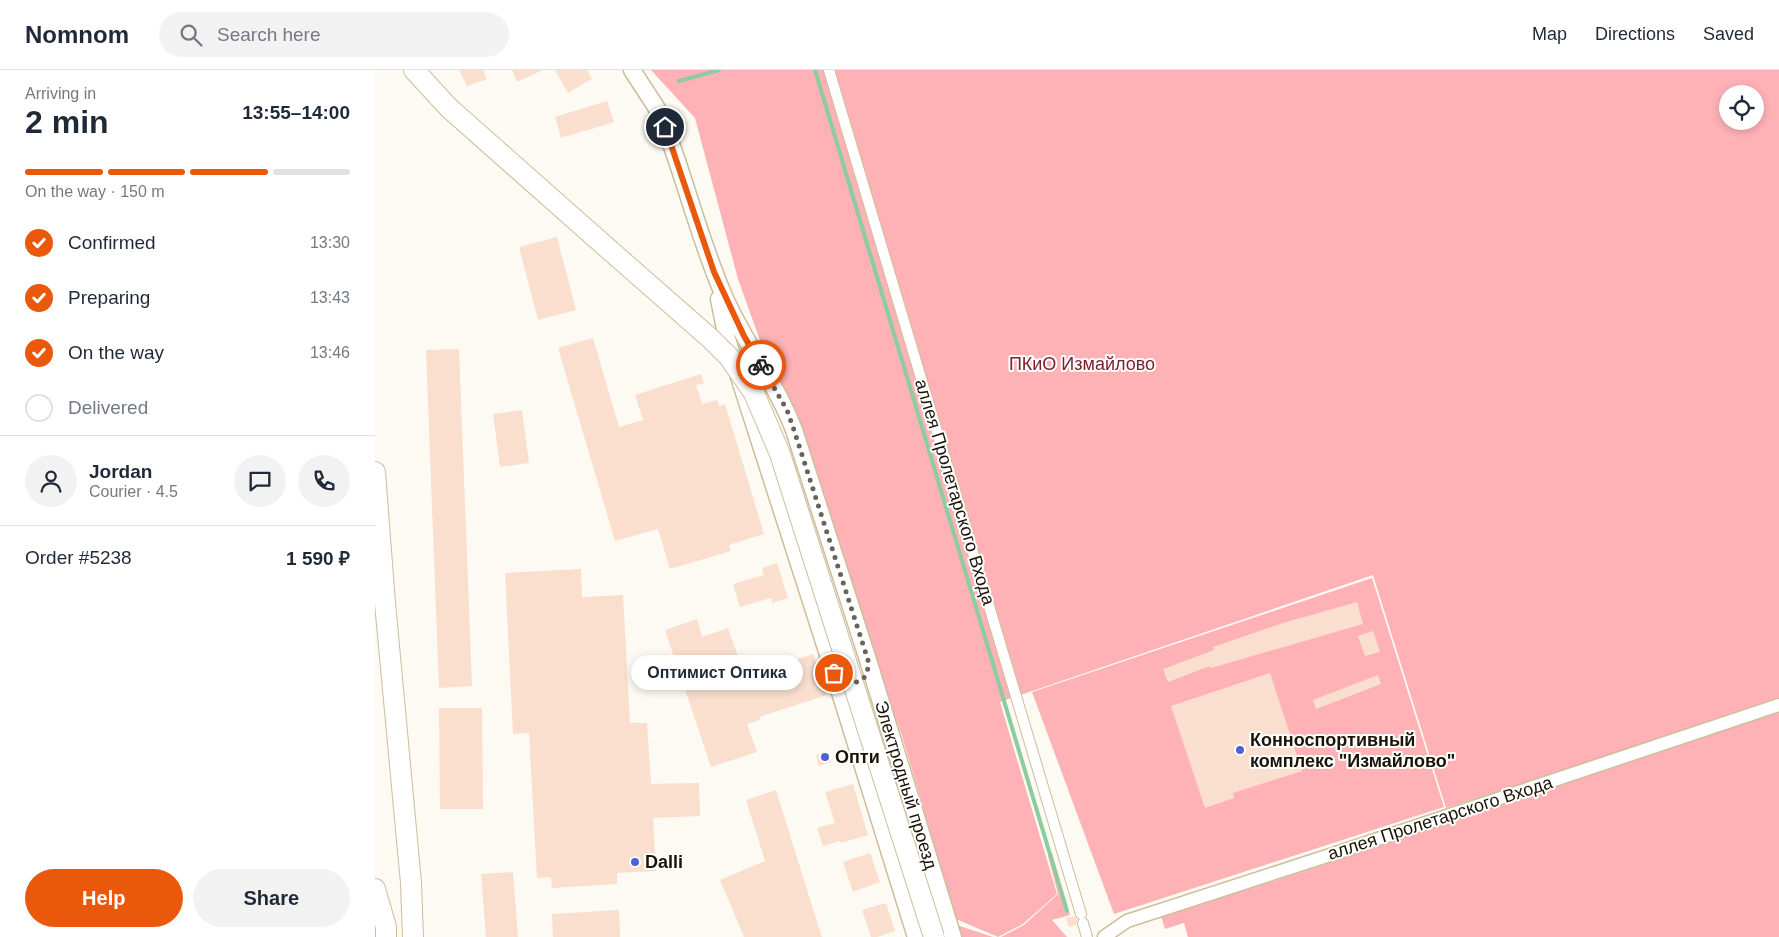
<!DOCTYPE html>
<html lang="en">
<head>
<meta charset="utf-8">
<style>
	:root { --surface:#fff; --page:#f2f2f3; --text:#1f2937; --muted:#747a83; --line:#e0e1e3; --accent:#ea580c }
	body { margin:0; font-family:Helvetica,sans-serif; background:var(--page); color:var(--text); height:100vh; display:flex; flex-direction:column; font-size:19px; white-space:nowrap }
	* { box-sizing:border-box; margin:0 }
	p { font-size:16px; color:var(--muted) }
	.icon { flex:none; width:28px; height:28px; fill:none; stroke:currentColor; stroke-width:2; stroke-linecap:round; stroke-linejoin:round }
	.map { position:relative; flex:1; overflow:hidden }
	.side { display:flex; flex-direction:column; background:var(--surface); width:375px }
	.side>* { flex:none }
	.tools { position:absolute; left:1344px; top:15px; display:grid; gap:10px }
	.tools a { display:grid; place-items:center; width:45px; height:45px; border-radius:50%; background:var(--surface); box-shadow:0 2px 8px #0003; font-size:25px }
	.pin { position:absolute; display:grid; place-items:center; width:42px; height:42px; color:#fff; margin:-21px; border:2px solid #fff; border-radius:50%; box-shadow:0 1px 5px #0007 }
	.courier { position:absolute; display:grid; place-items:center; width:50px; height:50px; margin:-25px; border:4px solid #ea580c; border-radius:50%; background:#fff; color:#222; box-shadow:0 1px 6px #0007 }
	.bubble { position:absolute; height:35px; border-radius:18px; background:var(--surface); box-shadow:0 2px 8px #0003; font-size:16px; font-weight:700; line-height:35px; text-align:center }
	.summary em { font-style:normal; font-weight:700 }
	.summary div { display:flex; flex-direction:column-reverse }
	.summary { display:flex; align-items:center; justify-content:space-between; height:85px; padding:0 25px }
	h1 { font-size:32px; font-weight:700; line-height:38px }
	.bar { display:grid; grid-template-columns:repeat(4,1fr); gap:8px 5px; align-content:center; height:60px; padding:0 25px }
	.bar i { height:6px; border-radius:4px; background:var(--line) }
	.bar .active { background:var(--accent) }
	.bar p { grid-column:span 4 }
	.line { display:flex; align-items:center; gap:12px; padding:0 25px; border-top:1px solid var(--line) }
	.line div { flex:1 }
	.round { display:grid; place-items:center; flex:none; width:52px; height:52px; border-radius:26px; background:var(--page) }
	ol { padding:0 25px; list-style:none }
	li { display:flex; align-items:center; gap:15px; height:55px }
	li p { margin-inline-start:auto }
	li .icon { padding:5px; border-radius:50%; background:var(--accent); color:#fff; stroke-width:4 }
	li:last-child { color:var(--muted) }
	li i { width:28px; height:28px; border:2px solid var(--line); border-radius:50% }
	.action { display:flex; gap:10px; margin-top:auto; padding:10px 25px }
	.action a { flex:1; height:58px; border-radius:30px; background:var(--accent); color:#fff; font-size:20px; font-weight:700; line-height:58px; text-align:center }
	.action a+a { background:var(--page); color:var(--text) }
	header { display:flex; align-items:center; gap:30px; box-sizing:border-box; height:70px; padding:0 25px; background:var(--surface); border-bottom:1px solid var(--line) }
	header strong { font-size:24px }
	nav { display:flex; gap:28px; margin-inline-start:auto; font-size:18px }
	.search { width:350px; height:45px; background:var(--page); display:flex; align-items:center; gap:12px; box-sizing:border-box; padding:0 18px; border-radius:28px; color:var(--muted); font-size:19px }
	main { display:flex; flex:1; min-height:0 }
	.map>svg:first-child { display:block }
	.green { fill:#ffb2b6; fill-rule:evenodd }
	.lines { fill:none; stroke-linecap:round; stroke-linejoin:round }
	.stream { stroke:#8bcd9f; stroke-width:4 }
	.building { fill:#fadece }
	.pedestrian-casing { stroke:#cdbd9b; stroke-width:12 }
	.minor-casing { stroke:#cdbd9b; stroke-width:15 }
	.tertiary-casing { stroke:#cdbd9b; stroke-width:19 }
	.primary-casing { stroke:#cdbd9b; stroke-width:22 }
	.pedestrian { stroke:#fff; stroke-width:10 }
	.minor { stroke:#fff; stroke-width:12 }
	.tertiary { stroke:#fff; stroke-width:16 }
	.primary { stroke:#fff; stroke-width:20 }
	.primary-bridge-casing { stroke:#cdbd9b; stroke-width:22; stroke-linecap:butt }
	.primary-bridge { stroke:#fff; stroke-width:20 }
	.done { stroke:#69645a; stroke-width:5; stroke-dasharray:0 9 }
	.route { stroke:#ea580c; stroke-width:6 }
	.poi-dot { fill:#4f60d5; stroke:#fff; stroke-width:2 }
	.labels { text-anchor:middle; stroke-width:4; stroke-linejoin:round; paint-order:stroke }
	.park-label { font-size:18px; fill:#7b222f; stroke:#fff }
	.street-label { font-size:18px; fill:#1a1407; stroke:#fff }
	.poi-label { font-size:18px; font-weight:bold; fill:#1a1407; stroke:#fff; text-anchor:start }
</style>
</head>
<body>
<header>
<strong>Nomnom</strong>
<div class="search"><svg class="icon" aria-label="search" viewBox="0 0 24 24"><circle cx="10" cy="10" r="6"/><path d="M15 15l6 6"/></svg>Search here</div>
<nav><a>Map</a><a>Directions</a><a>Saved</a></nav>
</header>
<main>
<section class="side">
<div class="summary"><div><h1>2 min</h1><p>Arriving in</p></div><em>13:55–14:00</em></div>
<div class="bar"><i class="active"></i><i class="active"></i><i class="active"></i><i></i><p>On the way · 150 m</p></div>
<ol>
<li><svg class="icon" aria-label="check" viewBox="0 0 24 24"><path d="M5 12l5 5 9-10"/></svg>Confirmed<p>13:30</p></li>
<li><svg class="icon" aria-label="check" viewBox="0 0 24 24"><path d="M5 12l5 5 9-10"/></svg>Preparing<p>13:43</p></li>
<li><svg class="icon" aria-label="check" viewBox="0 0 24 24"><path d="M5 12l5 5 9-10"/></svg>On the way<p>13:46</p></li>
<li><i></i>Delivered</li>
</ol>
<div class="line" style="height:90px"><a class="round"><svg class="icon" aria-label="person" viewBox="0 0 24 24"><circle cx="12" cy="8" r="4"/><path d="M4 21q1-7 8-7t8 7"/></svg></a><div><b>Jordan</b><p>Courier · 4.5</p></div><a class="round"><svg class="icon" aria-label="chat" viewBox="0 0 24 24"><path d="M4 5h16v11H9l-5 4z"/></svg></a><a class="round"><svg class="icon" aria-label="phone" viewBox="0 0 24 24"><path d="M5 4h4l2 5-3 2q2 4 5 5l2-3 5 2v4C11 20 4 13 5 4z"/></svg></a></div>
<div class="line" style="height:65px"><div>Order #5238</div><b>1 590 ₽</b></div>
<div class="action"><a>Help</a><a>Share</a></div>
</section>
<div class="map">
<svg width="1404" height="867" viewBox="0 0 1404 867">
	<rect width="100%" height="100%" fill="#fdfaf3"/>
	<!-- green -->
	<g class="green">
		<path d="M276,0H1404V631L1071,738L998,505L625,632L682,824L648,854L623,867L581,849L527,666L363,209L320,48ZM1352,24H1380V51H1352Z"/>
		<polygon points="997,508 1069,737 739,844 657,622"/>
		<polygon points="1404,643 1404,867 813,867 809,853 790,859 786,846 915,806 1340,662"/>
		<polygon points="677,783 695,845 677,850 692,867 626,867 649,855 683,824 673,786"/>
		<polygon points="579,854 618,867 583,867"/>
	</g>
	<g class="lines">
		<!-- stream -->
		<g class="stream">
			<polyline points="440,0 692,841"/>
			<polyline points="304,11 344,0"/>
		</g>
	</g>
	<!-- building -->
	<g class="building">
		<polygon points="84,0 108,0 112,9 92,16"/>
		<polygon points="137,0 168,0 142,12"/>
		<polygon points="180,0 212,0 217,9 193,23"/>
		<polygon points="232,31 239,52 186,68 180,47"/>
		<polygon points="182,167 201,240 163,250 144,177"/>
		<polygon points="218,268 244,357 268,350 260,325 326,304 329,313 321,315 327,334 342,330 344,336 350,334 389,464 354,475 356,481 295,499 283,459 240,471 183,278"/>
		<polygon points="84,279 97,616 64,618 51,280"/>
		<polygon points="147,340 154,393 125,397 118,344"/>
		<polygon points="402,493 413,528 397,533 396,528 365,537 358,514 389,505 387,498"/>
		<polygon points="206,499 207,527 248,525 255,653 272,653 276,714 324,713 325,746 278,748 281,801 242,803 242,814 177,818 176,807 162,808 154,663 138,664 130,503"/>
		<polygon points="982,532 988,554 836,598 835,596 793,612 788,599 839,580 838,577 908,553"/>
		<polygon points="322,549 327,567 353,558 370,606 438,584 452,625 384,647 385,650 372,654 382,682 336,697 290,560"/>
		<polygon points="998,561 1005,582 990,586 983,566"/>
		<polygon points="895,603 927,701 858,723 859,728 830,738 796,636"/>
		<polygon points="1003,605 1006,614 941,639 938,630"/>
		<polygon points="64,638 107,638 108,739 65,739"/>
		<polygon points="453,681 456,692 444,696 441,685"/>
		<polygon points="478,714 493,765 466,773 465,771 448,776 442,758 460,753 450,722"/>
		<polygon points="401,720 442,852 447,867 369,867 345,810 390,791 371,730"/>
		<polygon points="495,783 505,812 478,822 468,792"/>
		<polygon points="138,802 143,867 111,867 106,804"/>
		<polygon points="511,833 520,861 502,867 496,867 487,840"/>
		<polygon points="244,840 245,867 178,867 177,844"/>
		<polygon points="699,846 702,850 701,855 694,857 691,848"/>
	</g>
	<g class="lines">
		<defs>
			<g id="pedestrian">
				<polyline points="454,0 706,844"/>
				<polyline points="708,853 712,867"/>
			</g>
			<polyline id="minor" points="729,867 752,851 955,785 1404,635"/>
			<g id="tertiary">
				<path d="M257,0L281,37L290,57C311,112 325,171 349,226C369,272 401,313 419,360L493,590L578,867"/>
				<polyline points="344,229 352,269 365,310 459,603 541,867"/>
			</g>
			<g id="primary">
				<polyline points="39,0 74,38 230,176"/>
				<polyline points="0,402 10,533 36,813 38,867"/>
				<polyline points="0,819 11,857 11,867"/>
			</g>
		</defs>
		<!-- pedestrian casing -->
		<use href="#pedestrian" class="pedestrian-casing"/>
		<!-- minor casing -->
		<use href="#minor" class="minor-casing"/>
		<!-- tertiary casing -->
		<use href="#tertiary" class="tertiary-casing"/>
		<!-- primary casing -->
		<use href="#primary" class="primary-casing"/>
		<!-- pedestrian -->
		<use href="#pedestrian" class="pedestrian"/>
		<!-- minor -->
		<use href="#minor" class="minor"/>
		<!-- tertiary -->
		<use href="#tertiary" class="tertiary"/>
		<!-- primary -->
		<use href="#primary" class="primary"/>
		<defs>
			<polyline id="primary-bridge" points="230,176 336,269 354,287 379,323 405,384 559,867"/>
		</defs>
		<!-- primary-bridge casing -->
		<use href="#primary-bridge" class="primary-bridge-casing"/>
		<!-- primary-bridge -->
		<use href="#primary-bridge" class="primary-bridge"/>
	</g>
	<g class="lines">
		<!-- done -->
		<path class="done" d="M386,295L412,340L419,360L493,590C495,615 476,618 459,603"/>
		<!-- route -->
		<polyline class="route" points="290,57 339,202 369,266 386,295"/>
	</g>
	<!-- markers -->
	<g class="poi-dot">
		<circle cx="865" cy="680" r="5"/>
		<circle cx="450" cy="687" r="5"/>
		<circle cx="260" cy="792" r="5"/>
	</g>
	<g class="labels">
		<!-- park labels -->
		<g class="park-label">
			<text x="707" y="300">ПКиО Измайлово</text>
		</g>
		<!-- street labels -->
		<g class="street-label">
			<text transform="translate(580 422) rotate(73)" y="6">аллея Пролетарского Входа</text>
			<text transform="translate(531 715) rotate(73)" y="6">Электродный проезд</text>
			<text transform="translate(1065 748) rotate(-18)" y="6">аллея Пролетарского Входа</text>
		</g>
		<!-- poi labels -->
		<g class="poi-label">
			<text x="875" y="676">Конноспортивный<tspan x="875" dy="21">комплекс "Измайлово"</tspan></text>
			<text x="460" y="693">Опти</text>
			<text x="270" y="798">Dalli</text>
		</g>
	</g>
</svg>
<div class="tools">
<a><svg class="icon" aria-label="locate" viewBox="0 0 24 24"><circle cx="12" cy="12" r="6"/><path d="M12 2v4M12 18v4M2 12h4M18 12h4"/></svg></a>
</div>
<div class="pin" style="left:459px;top:603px;background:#ea580c"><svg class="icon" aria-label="bag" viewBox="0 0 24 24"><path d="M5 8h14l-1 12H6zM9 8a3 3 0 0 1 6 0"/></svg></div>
<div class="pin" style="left:290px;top:57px;background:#1f2937"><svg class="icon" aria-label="home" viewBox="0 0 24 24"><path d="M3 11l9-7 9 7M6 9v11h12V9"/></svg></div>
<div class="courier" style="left:386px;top:295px"><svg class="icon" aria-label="bike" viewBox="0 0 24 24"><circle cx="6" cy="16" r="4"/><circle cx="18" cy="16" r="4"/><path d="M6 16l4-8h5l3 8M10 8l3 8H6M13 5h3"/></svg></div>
<div class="bubble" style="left:256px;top:585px;width:172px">Оптимист Оптика</div>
</div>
</main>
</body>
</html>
